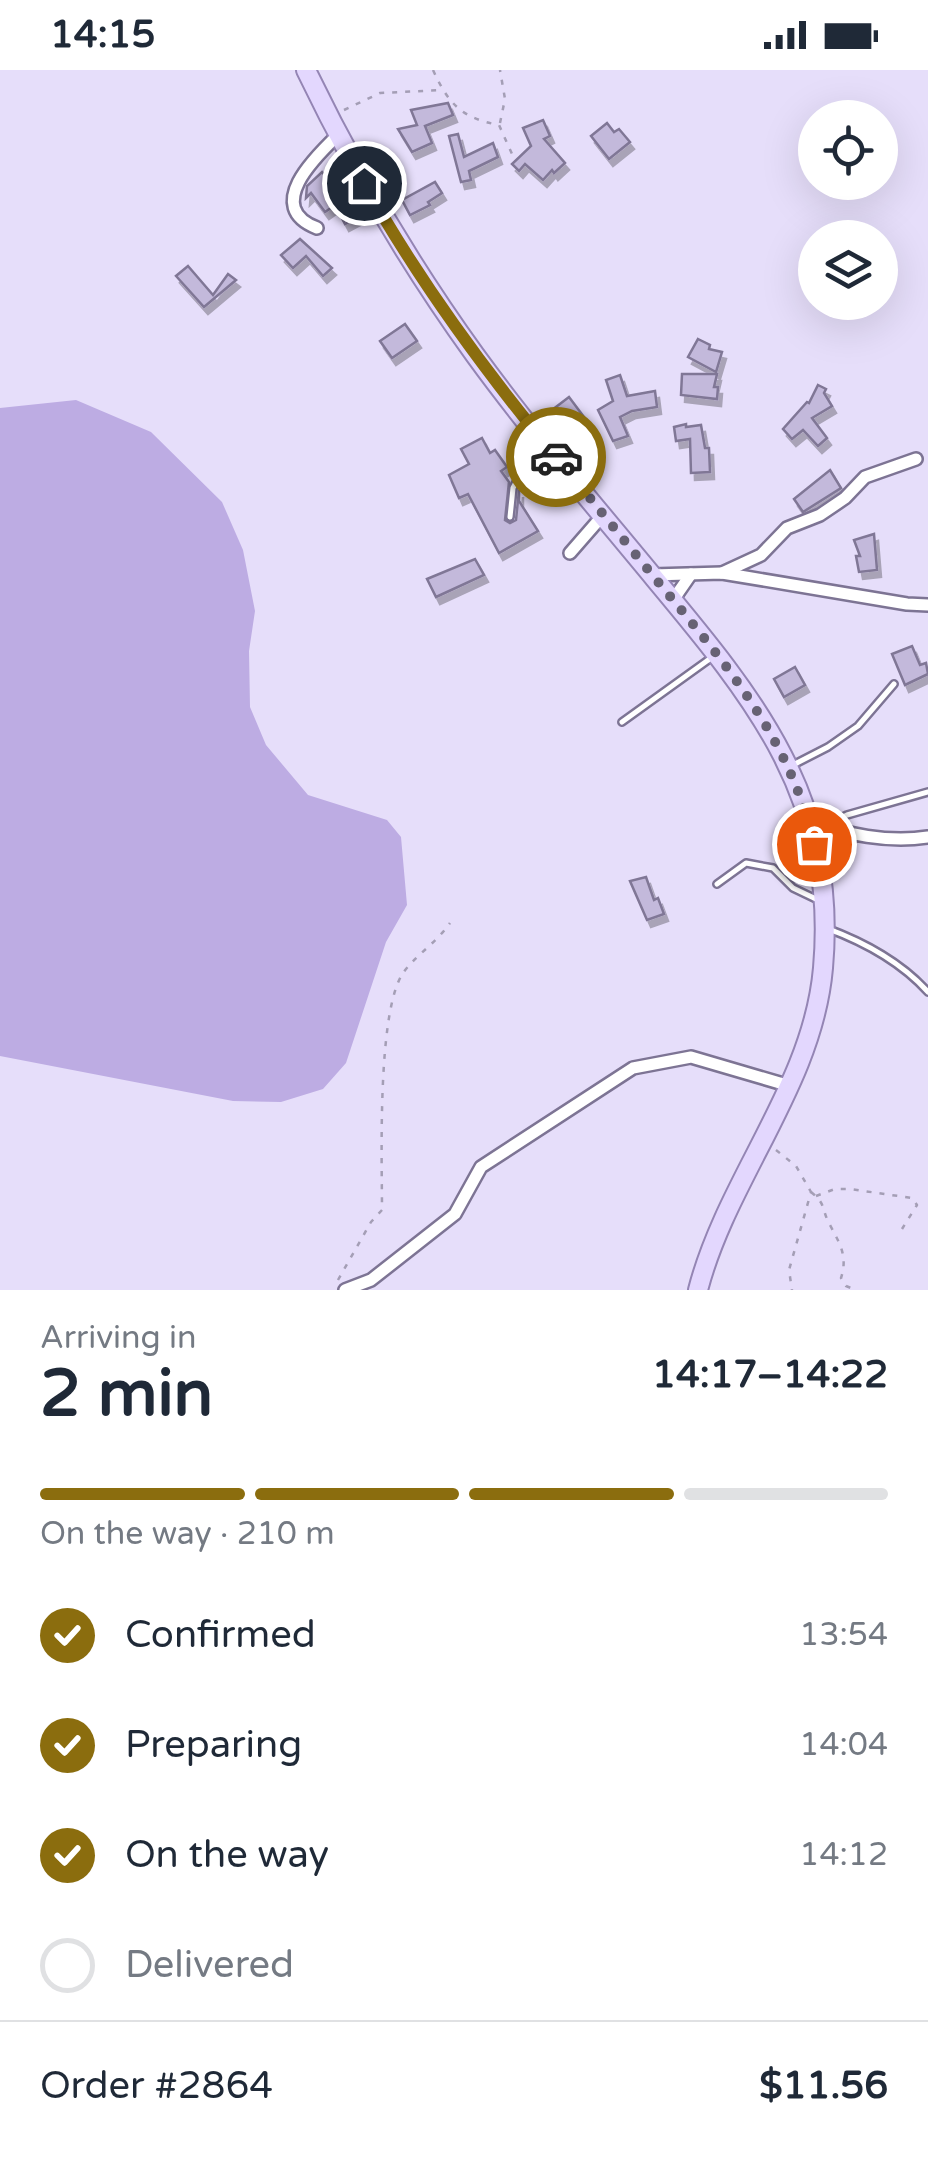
<!DOCTYPE html>
<html lang="en">
<head>
<meta charset="utf-8">
<style>
	:root { --surface:#fff; --page:#f2f2f3; --text:#1f2937; --muted:#747a83; --line:#e0e1e3; --accent:#8b6d0e }
	body { margin:0; font-family:"Varela Round",sans-serif; background:var(--page); color:var(--text); height:100vh; display:flex; flex-direction:column; font-size:38px; white-space:nowrap }
	* { box-sizing:border-box; margin:0 }
	p { font-size:32px; color:var(--muted) }
	.icon { flex:none; width:55px; height:55px; fill:none; stroke:currentColor; stroke-width:2; stroke-linecap:round; stroke-linejoin:round }
	.map { position:relative; height:1220px; overflow:hidden }
	.drawer { display:flex; flex-direction:column; background:var(--surface); flex:1 }
	.drawer>* { flex:none }
	.controls { position:absolute; left:798px; top:30px; display:grid; gap:20px }
	.controls a { display:grid; place-items:center; width:100px; height:100px; border-radius:50%; background:var(--surface); box-shadow:0 10px 40px #0002; font-size:50px }
	.pin { position:absolute; display:grid; place-items:center; width:85px; height:85px; color:#fff; margin:-42px; border:5px solid #fff; border-radius:50%; box-shadow:0 2px 10px #0007 }
	.courier { position:absolute; display:grid; place-items:center; width:100px; height:100px; margin:-50px; border:8px solid #8b6d0e; border-radius:50%; background:#fff; color:#222; box-shadow:0 2px 12px #0007 }
	.head em { font-style:normal; font-weight:700 }
	.head div { display:flex; flex-direction:column-reverse }
	.head { display:flex; align-items:center; justify-content:space-between; height:170px; padding:0 40px }
	h1 { font-size:65px; font-weight:700; line-height:75px }
	.bar { display:grid; grid-template-columns:repeat(4,1fr); gap:15px 10px; align-content:center; height:120px; padding:0 40px }
	.bar i { height:12px; border-radius:8px; background:var(--line) }
	.bar .selected { background:var(--accent) }
	.bar p { grid-column:span 4 }
	.line { display:flex; align-items:center; gap:25px; padding:0 40px; border-top:2px solid var(--line) }
	.line div { flex:1 }
	ol { padding:0 40px; list-style:none }
	li { display:flex; align-items:center; gap:30px; height:110px }
	li p { margin-inline-start:auto }
	li .icon { padding:10px; border-radius:50%; background:var(--accent); color:#fff; stroke-width:4 }
	li:last-child { color:var(--muted) }
	li i { width:55px; height:55px; border:5px solid var(--line); border-radius:50% }
	.status { display:flex; justify-content:space-between; align-items:center; height:70px; padding:0 50px; background:var(--surface); direction:ltr }
	.status svg { height:28px; fill:currentColor }
	.map>svg:first-child { display:block }
	.green { fill:#bdace3 }
	.building { fill:#c3b9db; stroke:#807796; stroke-width:2.5; filter:url(#shadow) }
	.lines { fill:none; stroke-linecap:round; stroke-linejoin:round }
	.service-casing { stroke:#7d7494; stroke-width:10 }
	.minor-casing { stroke:#7d7494; stroke-width:16 }
	.primary-casing { stroke:#9485b4; stroke-width:22 }
	.path { stroke:#a49eb5; stroke-width:2.5; stroke-dasharray:5 8; stroke-linecap:butt }
	.service { stroke:#fff; stroke-width:5 }
	.minor { stroke:#fff; stroke-width:11 }
	.primary { stroke:#e3d7fe; stroke-width:18 }
	.done { stroke:#676274; stroke-width:10; stroke-dasharray:0 18 }
	.route { stroke:#8b6d0e; stroke-width:12 }
</style>
</head>
<body>
<div class="status"><b>14:15</b><svg viewBox="0 0 49 12"><path d="M0 12V9h3v3zM5 12V6h3v6zM10 12V3h3v9zM15 12V0h3v12zM26 1h20v11H26zM47 4h2v5h-2z"/></svg></div>
<div class="map">
<svg width="928" height="1220" viewBox="0 0 928 1220">
	<defs>
		<filter id="shadow"><feDropShadow dx="4" dy="7" stdDeviation="0" flood-color="#0004"/></filter>
	</defs>
	<rect width="100%" height="100%" fill="#e6defa"/>
	<!-- green -->
	<polygon class="green" points="76,330 151,362 222,432 243,480 255,541 249,581 250,637 266,675 308,725 387,750 401,767 407,835 386,872 346,993 323,1019 281,1032 233,1031 0,986 0,338"/>
	<!-- building -->
	<g class="building">
		<polygon points="448,33 453,45 425,56 432,73 412,82 398,59 417,55 411,40"/>
		<polygon points="543,50 550,66 544,69 565,93 554,103 552,100 543,110 525,94 519,101 512,94 531,76 523,58"/>
		<polygon points="607,53 614,62 619,59 630,72 609,89 591,66"/>
		<polygon points="458,64 464,87 493,73 498,87 469,101 471,110 461,112 449,66"/>
		<polygon points="322,102 350,135 353,134 360,146 345,154 335,135 325,142 311,123 306,128 307,116"/>
		<polygon points="435,112 442,123 428,132 430,135 410,145 402,130"/>
		<polygon points="300,169 332,198 323,206 306,186 293,198 281,185"/>
		<polygon points="188,196 213,225 228,204 236,210 204,237 176,206"/>
		<polygon points="405,254 417,271 392,288 380,271"/>
		<polygon points="698,269 710,275 709,279 722,282 716,302 688,287"/>
		<polygon points="682,304 717,304 714,317 718,317 717,329 681,325"/>
		<polygon points="620,305 627,326 655,321 657,337 632,341 620,347 628,366 613,371 598,340 613,331 606,310"/>
		<polygon points="818,315 826,319 824,323 832,336 812,348 827,368 818,376 803,360 792,369 783,359 807,332 809,333"/>
		<polygon points="569,327 584,347 568,360 552,340"/>
		<polygon points="686,354 686,357 701,355 705,378 709,378 710,402 691,403 690,369 676,371 674,357"/>
		<polygon points="482,368 490,383 495,380 507,397 501,401 509,412 505,450 510,453 516,450 519,420 519,431 538,461 499,483 468,424 459,428 449,405 469,394 461,379"/>
		<polygon points="830,400 841,418 803,442 794,429"/>
		<polygon points="874,464 877,500 859,502 856,486 860,486 854,470"/>
		<polygon points="475,489 484,505 436,527 427,509"/>
		<polygon points="912,576 920,595 926,593 928,604 905,615 892,584"/>
		<polygon points="795,597 805,615 784,627 774,609"/>
		<polygon points="646,807 654,830 658,828 664,844 647,850 630,811"/>
	</g>
	<g class="lines">
		<defs>
			<g id="service">
				<polyline points="510,447 513,418 536,374"/>
				<polyline points="622,652 711,588"/>
				<polyline points="791,696 828,677 858,656 894,614"/>
				<polyline points="827,755 847,745 928,722"/>
				<polyline points="717,814 746,793 773,798 793,818 816,829"/>
				<path d="M826,858C864,872 901,892 928,922"/>
			</g>
			<g id="minor">
				<path d="M317,158C263,137 315,87 338,65"/>
				<polyline points="570,483 604,444"/>
				<polyline points="722,503 761,485 787,458 820,445 845,428 865,407 916,389"/>
				<polyline points="652,505 722,503 907,534 928,535"/>
				<polyline points="673,530 691,504"/>
				<path d="M809,750C845,765 889,773 928,767"/>
				<polyline points="820,799 831,784 854,765"/>
				<polyline points="345,1220 371,1210 455,1144 481,1097 633,998 691,987 790,1016"/>
			</g>
			<path id="primary" d="M306,0C354,100 410,195 475,285C531,362 594,435 655,509C756,630 838,729 823,898C813,1015 727,1108 698,1220"/>
		</defs>
		<!-- service casing -->
		<use href="#service" class="service-casing"/>
		<!-- minor casing -->
		<use href="#minor" class="minor-casing"/>
		<!-- primary casing -->
		<use href="#primary" class="primary-casing"/>
		<!-- path -->
		<g class="path">
			<path d="M433,0C449,35 462,48 499,55L512,84"/>
			<polyline points="344,40 380,23 442,20"/>
			<polyline points="500,53 505,29 500,0"/>
			<polyline points="776,1080 796,1096 811,1122 789,1200 792,1220"/>
			<path d="M811,1122C827,1135 821,1139 830,1155C840,1174 848,1186 841,1208L846,1216L856,1220"/>
			<polyline points="816,1126 835,1119 850,1119 912,1128 917,1135 902,1159"/>
			<path d="M338,1210L371,1152L382,1140C382,1089 377,942 403,903C415,886 437,872 450,853"/>
		</g>
		<!-- service -->
		<use href="#service" class="service"/>
		<!-- minor -->
		<use href="#minor" class="minor"/>
		<!-- primary -->
		<use href="#primary" class="primary"/>
	</g>
	<g class="lines">
		<!-- done -->
		<path class="done" d="M556,387C589,426 621,467 654,507C722,589 790,667 814,774"/>
		<!-- route -->
		<path class="route" d="M364,113C418,210 485,301 556,387"/>
	</g>
</svg>
<div class="controls">
<a><svg class="icon" aria-label="locate" viewBox="0 0 24 24"><circle cx="12" cy="12" r="6"/><path d="M12 2v4M12 18v4M2 12h4M18 12h4"/></svg></a>
<a><svg class="icon" aria-label="layers" viewBox="0 0 24 24"><path d="M12 4l9 5-9 5-9-5zM3 14l9 5 9-5"/></svg></a>
</div>
<div class="pin" style="left:814px;top:774px;background:#ea580c"><svg class="icon" aria-label="bag" viewBox="0 0 24 24"><path d="M5 8h14l-1 12H6zM9 8a3 3 0 0 1 6 0"/></svg></div>
<div class="pin" style="left:364px;top:113px;background:#1f2937"><svg class="icon" aria-label="home" viewBox="0 0 24 24"><path d="M3 11l9-7 9 7M6 9v11h12V9"/></svg></div>
<div class="courier" style="left:556px;top:387px"><svg class="icon" aria-label="car" viewBox="0 0 24 24"><path d="M5 17H2v-5l4-1 3-4h7l3 4 3 1v5h-3M9 17h6M6 11h13"/><circle cx="7" cy="17" r="2"/><circle cx="17" cy="17" r="2"/></svg></div>
</div>
<section class="drawer">
<div class="head"><div><h1>2 min</h1><p>Arriving in</p></div><em>14:17–14:22</em></div>
<div class="bar"><i class="selected"></i><i class="selected"></i><i class="selected"></i><i></i><p>On the way · 210 m</p></div>
<ol>
<li><svg class="icon" aria-label="check" viewBox="0 0 24 24"><path d="M5 12l5 5 9-10"/></svg>Confirmed<p>13:54</p></li>
<li><svg class="icon" aria-label="check" viewBox="0 0 24 24"><path d="M5 12l5 5 9-10"/></svg>Preparing<p>14:04</p></li>
<li><svg class="icon" aria-label="check" viewBox="0 0 24 24"><path d="M5 12l5 5 9-10"/></svg>On the way<p>14:12</p></li>
<li><i></i>Delivered</li>
</ol>
<div class="line" style="height:130px"><div>Order #2864</div><b>$11.56</b></div>
</section>
</body>
</html>
